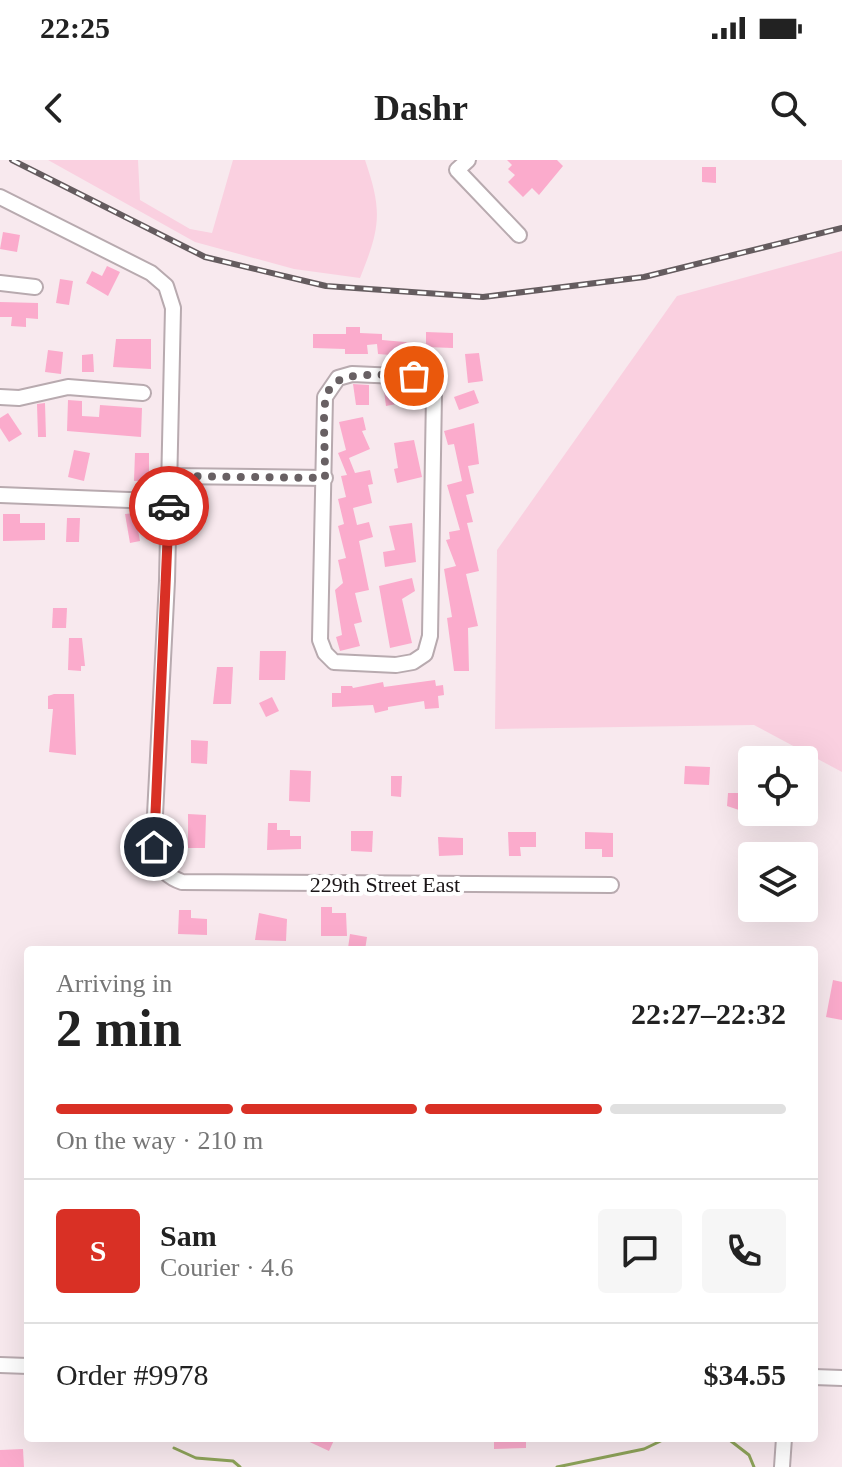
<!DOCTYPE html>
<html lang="en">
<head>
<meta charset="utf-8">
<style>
	:root { --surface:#fff; --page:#f6f6f6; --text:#222; --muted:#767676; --line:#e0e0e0; --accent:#d93025 }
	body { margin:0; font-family:"Times New Roman",serif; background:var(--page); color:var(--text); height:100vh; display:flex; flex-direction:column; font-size:30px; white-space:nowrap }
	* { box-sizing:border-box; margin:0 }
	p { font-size:26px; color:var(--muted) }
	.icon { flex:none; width:44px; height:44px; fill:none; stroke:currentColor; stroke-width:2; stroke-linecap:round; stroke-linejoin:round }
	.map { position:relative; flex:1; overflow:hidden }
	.panel { position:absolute; left:24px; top:786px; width:794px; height:496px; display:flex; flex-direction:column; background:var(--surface); border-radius:8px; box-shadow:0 8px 32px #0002 }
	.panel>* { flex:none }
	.buttons { position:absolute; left:738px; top:586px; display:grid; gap:16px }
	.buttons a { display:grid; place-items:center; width:80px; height:80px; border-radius:8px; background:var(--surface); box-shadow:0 8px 32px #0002; font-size:40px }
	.pin { position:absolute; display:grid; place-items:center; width:68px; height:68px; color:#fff; margin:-34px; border:4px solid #fff; border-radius:50%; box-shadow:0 2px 8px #0007 }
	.courier { position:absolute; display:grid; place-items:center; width:80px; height:80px; margin:-40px; border:6px solid #d93025; border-radius:50%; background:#fff; color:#222; box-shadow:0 2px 10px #0007 }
	.overview em { font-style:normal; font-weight:600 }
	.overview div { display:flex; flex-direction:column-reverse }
	.overview { display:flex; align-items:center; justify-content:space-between; height:136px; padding:0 32px }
	h1 { font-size:52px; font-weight:600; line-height:60px }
	.bar { display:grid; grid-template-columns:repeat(4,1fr); gap:12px 8px; align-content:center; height:96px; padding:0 32px }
	.bar i { height:10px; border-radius:6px; background:var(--line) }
	.bar .current { background:var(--accent) }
	.bar p { grid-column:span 4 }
	.line { display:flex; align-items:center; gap:20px; padding:0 32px; border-top:2px solid var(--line) }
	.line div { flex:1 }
	.round { display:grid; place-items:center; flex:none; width:84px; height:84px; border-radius:8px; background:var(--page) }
	.status { display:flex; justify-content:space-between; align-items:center; height:56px; padding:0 40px; background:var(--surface); direction:ltr }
	.status svg { height:22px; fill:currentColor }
	header { display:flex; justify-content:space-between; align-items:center; height:104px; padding:0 32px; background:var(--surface); font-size:36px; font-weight:600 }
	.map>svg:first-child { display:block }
	.green { fill:#fad0e0 }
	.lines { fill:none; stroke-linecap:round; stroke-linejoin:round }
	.stream { stroke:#8da259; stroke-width:3 }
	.building { fill:#fbabcc }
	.minor-casing { stroke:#b8aaaf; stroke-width:18 }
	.minor { stroke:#fff; stroke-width:14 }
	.rail-casing { stroke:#655c5f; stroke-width:6 }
	.rail { stroke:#fff; stroke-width:3; stroke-dasharray:9; stroke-linecap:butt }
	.done { stroke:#686063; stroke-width:8; stroke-dasharray:0 14.4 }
	.route { stroke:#d93025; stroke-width:10 }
	.labels { text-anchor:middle; stroke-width:8; stroke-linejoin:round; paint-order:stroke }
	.street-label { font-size:22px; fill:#1b1618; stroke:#fff }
</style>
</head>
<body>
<div class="status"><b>22:25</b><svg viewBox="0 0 49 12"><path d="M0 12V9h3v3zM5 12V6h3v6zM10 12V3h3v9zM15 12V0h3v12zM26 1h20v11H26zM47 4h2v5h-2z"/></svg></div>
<header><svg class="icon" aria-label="back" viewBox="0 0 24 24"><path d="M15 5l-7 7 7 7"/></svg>Dashr<svg class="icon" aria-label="search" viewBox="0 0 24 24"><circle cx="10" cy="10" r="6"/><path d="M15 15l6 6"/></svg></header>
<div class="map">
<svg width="842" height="1307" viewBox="0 0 842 1307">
	<rect width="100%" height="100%" fill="#f8e9ee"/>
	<!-- green -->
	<g class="green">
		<path d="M48,0H138L140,40L190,69L212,73L233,0H365C383,52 380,68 360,118L294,109L195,82Z"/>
		<polygon points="842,91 842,612 754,565 495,569 497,390 677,136"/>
	</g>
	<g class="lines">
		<!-- stream -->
		<g class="stream">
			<polyline points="727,1278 749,1295 754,1307"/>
			<polyline points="174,1288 196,1298 233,1301 240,1307"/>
			<polyline points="557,1307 644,1289 667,1278"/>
		</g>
	</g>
	<!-- building -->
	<g class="building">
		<polygon points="507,0 557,0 563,6 539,35 532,28 523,37 508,22 515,15 508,9 512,5"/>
		<polygon points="702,7 716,7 716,23 702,22"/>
		<polygon points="3,72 20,75 17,92 0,89"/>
		<polygon points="107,106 120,112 108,136 86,123 92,111 102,116"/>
		<polygon points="60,119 73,121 69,145 56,143"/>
		<polygon points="0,142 38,143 38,159 26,158 26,167 11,166 12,157 0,157"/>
		<polygon points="346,167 360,167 360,173 382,174 382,180 417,183 416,197 378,194 377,184 367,185 368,194 345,194 345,189 313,188 313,174 346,174"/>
		<polygon points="426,172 453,173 453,188 426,187"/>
		<polygon points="116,179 151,179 151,209 113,207"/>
		<polygon points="48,190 63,192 61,214 45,212"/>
		<polygon points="479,193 483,221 468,223 465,194"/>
		<polygon points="93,194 94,212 82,212 82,195"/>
		<polygon points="353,224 369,225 369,245 356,245"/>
		<polygon points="405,227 407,242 386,246 384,231"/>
		<polygon points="474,230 479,243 459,250 454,237"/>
		<polygon points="68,240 82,241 82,256 99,257 100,245 142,248 141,277 67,271"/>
		<polygon points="45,243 46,277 38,277 37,244"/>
		<polygon points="8,253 22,274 9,282 0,268 0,258"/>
		<polygon points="363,257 366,270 362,271 370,289 349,298 355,313 370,310 373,324 368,325 372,343 353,348 357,365 369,362 373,377 359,381 369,430 355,433 362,462 354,464 360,486 340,491 336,477 342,475 335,430 343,423 338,400 346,398 338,366 344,364 338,339 346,337 341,316 347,315 338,293 346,290 339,262"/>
		<polygon points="474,263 479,304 468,306 474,333 466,335 473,362 467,363 479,411 466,414 478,466 468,468 469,511 454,511 447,458 452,457 444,409 456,406 446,380 450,379 449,372 460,370 447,325 462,321 454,284 448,285 444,271"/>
		<polygon points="414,280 422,317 397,323 394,309 398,308 394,283"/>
		<polygon points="74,290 90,293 84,321 68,317"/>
		<polygon points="135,293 149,293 149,321 134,321"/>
		<polygon points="135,353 140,381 130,383 125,354"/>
		<polygon points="3,354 20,354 20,363 45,363 45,380 3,381"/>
		<polygon points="67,358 80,358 79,382 66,382"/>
		<polygon points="412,363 416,402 385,407 383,392 395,390 389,366"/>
		<polygon points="412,418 415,431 402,439 412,483 390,488 379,426"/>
		<polygon points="53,448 67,448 66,468 52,468"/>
		<polygon points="69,478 82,478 85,506 81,506 81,511 68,510"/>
		<polygon points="260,491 286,491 285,520 259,520"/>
		<polygon points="217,507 233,507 231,544 213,544"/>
		<polygon points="435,520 436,526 443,525 444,535 438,536 439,548 425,549 424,541 388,547 388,550 375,553 373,545 332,547 332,533 341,533 341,526 352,526 353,528 383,522 384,527"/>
		<polygon points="54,534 74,534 76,595 49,592 53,549 48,549 48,536"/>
		<polygon points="272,537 279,551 266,557 259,543"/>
		<polygon points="191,580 208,581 207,604 191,603"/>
		<polygon points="685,606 710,607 709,625 684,624"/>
		<polygon points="290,610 311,611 310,642 289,641"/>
		<polygon points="391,616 402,616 401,637 391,636"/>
		<polygon points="728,633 752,633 756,661 739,661 739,650 727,646"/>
		<polygon points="188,654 206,655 205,688 188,688"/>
		<polygon points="268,663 277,663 277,670 290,670 290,676 301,676 301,689 267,690"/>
		<polygon points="351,671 373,671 372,692 351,691"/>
		<polygon points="508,672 536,672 536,687 520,687 521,696 509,696"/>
		<polygon points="585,672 613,673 613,697 602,697 602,689 585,689"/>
		<polygon points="438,677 463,678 463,695 439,696"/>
		<polygon points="321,747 332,747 332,753 346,753 347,776 321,776"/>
		<polygon points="179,750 191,750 191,758 207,759 207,775 178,774"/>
		<polygon points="259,753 287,759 286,781 255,780"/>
		<polygon points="350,774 367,777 365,790 348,788"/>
		<polygon points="833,820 842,822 842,860 826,857"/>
		<polygon points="301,1278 335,1278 329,1291"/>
		<polygon points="494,1278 526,1278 526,1288 494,1289"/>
		<polygon points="23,1289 24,1307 0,1307 0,1290"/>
	</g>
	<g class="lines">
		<defs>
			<g id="minor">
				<polyline points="468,0 457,10 519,75"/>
				<path d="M0,37L151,113L166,126L173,148L167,421L155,655C154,682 151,712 182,722L611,725"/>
				<polyline points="0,123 35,127"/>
				<polygon points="352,214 420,217 434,234 430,476 425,494 413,502 396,505 334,502 325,493 320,480 325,237 338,218"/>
				<polyline points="0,237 19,238 68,227 143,233"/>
				<polyline points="170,316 325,318"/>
				<polyline points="0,335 155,341"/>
				<polyline points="0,1205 28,1206"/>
				<polyline points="814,1217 842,1218"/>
				<polyline points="782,1307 784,1278"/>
			</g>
		</defs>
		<!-- minor casing -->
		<use href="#minor" class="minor-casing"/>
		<!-- minor -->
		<use href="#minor" class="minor"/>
		<defs>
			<polyline id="rail" points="12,0 205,97 326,126 483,137 644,117 842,68"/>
		</defs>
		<!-- rail casing -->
		<use href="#rail" class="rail-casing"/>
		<!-- rail -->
		<use href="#rail" class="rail"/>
	</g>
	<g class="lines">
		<!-- done -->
		<path class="done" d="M169,346L170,316L325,318C325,222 308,210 414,216"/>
		<!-- route -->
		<polyline class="route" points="154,687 169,346"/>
	</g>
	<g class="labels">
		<!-- street labels -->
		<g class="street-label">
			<text x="385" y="732">229th Street East</text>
		</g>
	</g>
</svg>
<div class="buttons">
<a><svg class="icon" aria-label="locate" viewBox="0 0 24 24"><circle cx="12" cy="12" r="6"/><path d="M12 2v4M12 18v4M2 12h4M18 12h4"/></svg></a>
<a><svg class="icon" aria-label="layers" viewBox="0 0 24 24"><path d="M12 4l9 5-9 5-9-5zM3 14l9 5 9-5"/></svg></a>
</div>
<div class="pin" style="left:414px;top:216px;background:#ea580c"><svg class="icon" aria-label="bag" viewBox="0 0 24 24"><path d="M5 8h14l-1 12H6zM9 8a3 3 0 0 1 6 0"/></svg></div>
<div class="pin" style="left:154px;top:687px;background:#1f2937"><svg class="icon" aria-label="home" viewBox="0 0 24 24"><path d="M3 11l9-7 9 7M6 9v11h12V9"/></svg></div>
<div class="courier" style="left:169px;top:346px"><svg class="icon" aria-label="car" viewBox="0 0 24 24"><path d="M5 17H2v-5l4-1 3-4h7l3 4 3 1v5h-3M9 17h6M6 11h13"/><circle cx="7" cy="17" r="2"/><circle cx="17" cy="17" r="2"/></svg></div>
<section class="panel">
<div class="overview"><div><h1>2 min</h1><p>Arriving in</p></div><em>22:27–22:32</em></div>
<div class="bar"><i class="current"></i><i class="current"></i><i class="current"></i><i></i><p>On the way · 210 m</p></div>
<div class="line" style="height:144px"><b class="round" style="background:var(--accent);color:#fff">S</b><div><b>Sam</b><p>Courier · 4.6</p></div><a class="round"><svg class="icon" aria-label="chat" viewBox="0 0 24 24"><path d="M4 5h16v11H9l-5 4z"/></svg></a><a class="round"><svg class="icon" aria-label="phone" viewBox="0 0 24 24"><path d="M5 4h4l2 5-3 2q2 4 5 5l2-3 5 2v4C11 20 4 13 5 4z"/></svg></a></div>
<div class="line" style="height:104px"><div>Order #9978</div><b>$34.55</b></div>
</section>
</div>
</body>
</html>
